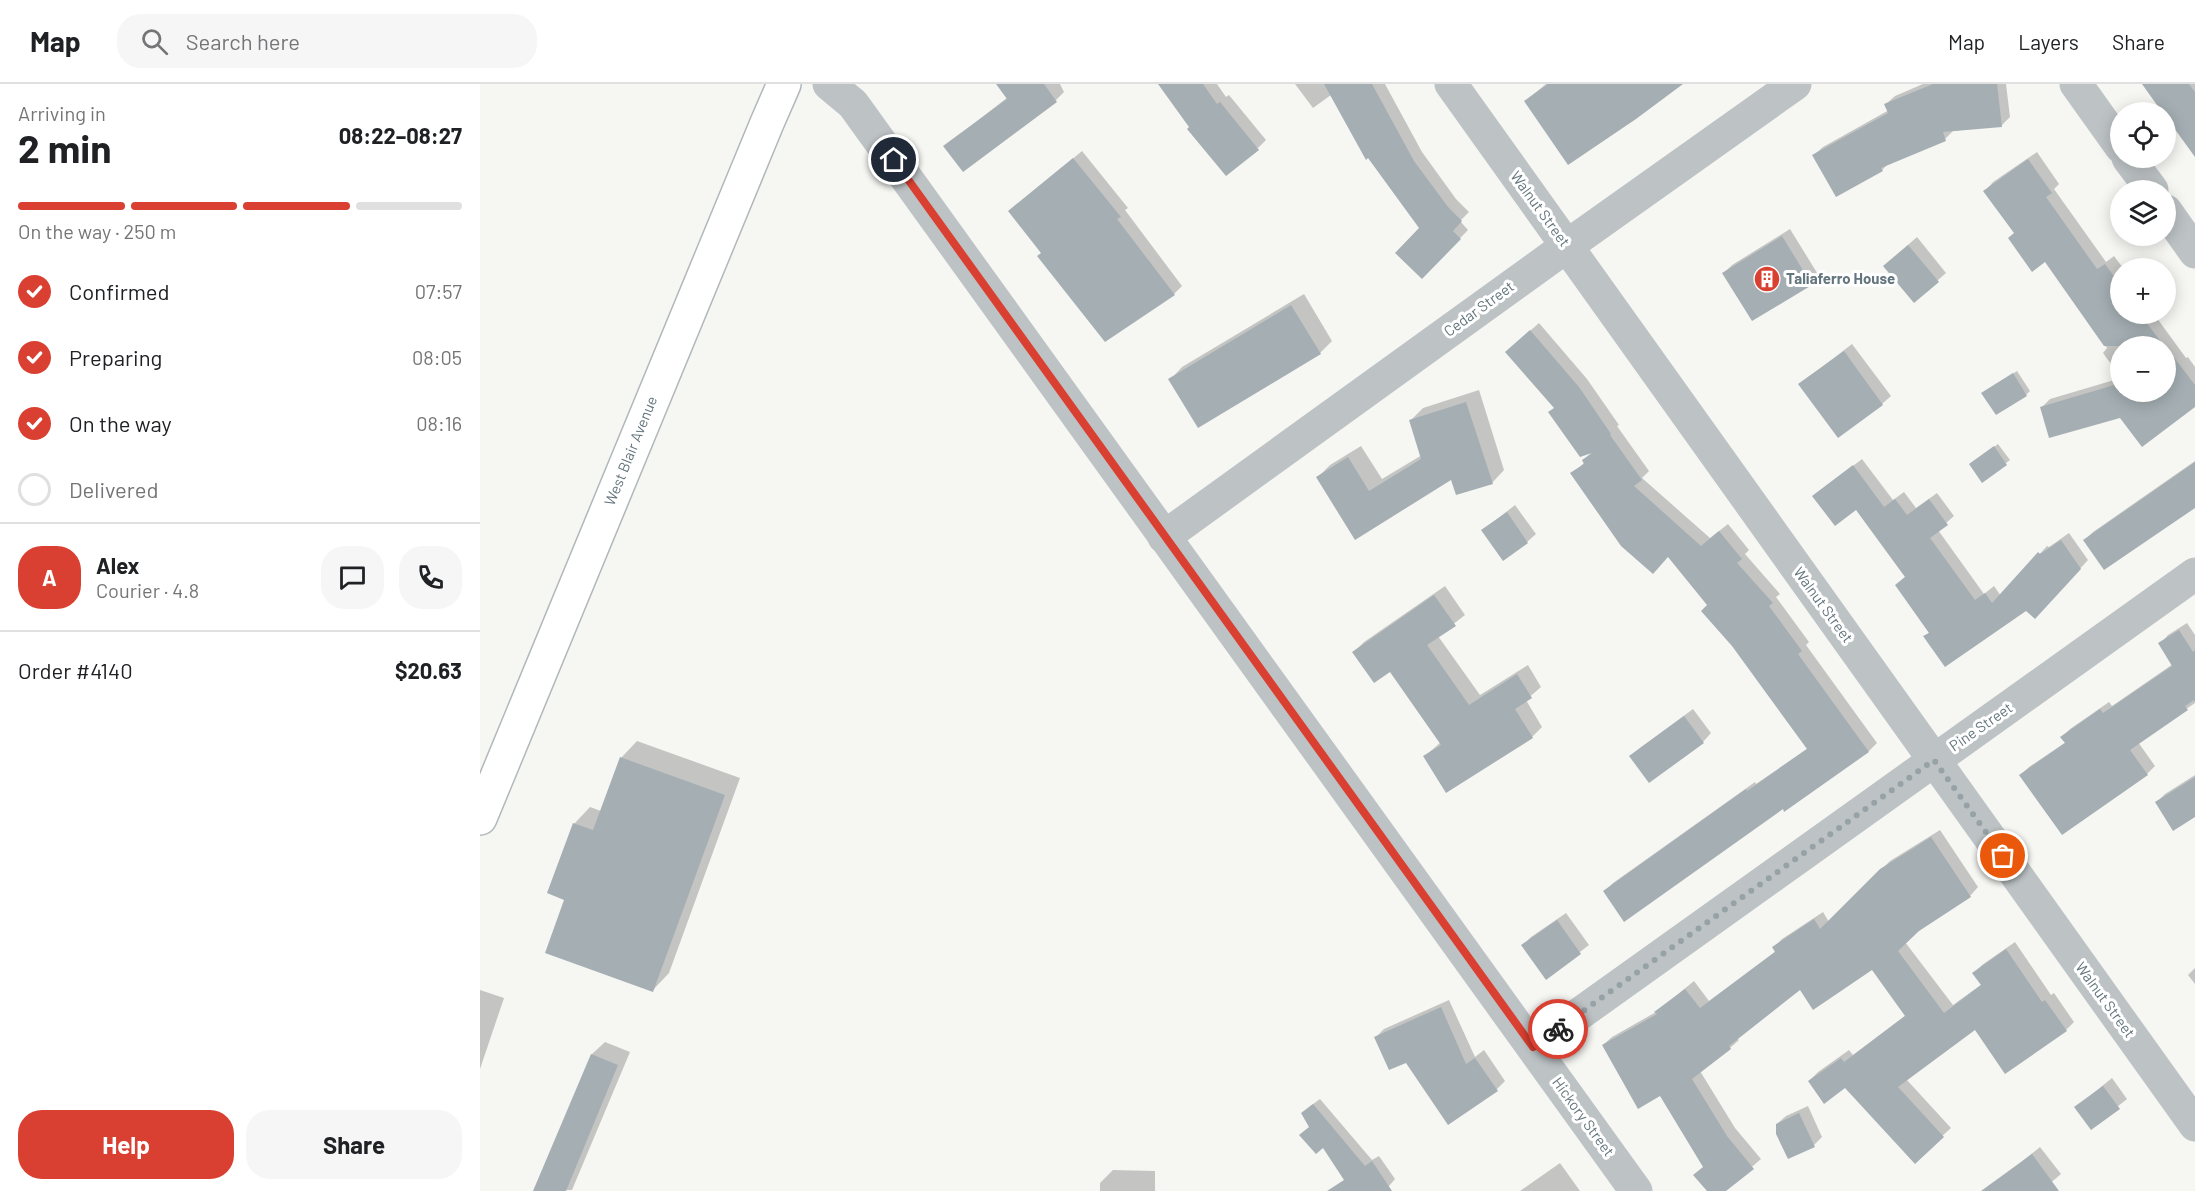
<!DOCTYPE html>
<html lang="en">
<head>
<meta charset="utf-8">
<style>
	:root { --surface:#fff; --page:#f6f6f6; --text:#202124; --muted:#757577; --line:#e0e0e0; --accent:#d94031 }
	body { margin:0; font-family:Barlow,sans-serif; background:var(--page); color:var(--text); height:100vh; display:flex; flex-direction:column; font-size:22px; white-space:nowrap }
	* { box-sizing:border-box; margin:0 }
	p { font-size:20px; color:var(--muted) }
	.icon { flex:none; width:33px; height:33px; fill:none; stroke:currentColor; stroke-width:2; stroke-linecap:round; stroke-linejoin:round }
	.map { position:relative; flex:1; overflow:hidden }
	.panel { display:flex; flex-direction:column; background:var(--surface); width:480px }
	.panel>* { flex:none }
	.controls { position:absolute; left:1630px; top:18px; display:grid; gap:12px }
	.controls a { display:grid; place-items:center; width:66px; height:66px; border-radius:50%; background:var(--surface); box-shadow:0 3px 15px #0003; font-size:30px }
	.pin { position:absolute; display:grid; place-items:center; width:51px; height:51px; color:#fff; margin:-26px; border:3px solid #fff; border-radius:50%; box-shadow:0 2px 6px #0007 }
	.courier { position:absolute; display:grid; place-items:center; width:60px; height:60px; margin:-30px; border:4px solid #d94031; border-radius:50%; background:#fff; color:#222; box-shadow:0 2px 8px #0007 }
	.head em { font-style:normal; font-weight:700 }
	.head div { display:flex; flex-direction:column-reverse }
	.head { display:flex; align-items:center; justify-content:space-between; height:102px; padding:0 18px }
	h1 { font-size:39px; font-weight:700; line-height:45px }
	.bar { display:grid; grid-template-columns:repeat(4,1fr); gap:9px 6px; align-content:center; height:72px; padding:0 18px }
	.bar i { height:8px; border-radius:4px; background:var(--line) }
	.bar .active { background:var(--accent) }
	.bar p { grid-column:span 4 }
	.line { display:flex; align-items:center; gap:15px; padding:0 18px; border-top:2px solid var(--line) }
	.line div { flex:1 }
	.round { display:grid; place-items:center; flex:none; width:63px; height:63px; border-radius:24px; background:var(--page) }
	ol { padding:0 18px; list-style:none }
	li { display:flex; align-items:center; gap:18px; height:66px }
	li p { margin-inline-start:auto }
	li .icon { padding:6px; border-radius:50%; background:var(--accent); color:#fff; stroke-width:4 }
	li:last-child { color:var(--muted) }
	li i { width:33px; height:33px; border:3px solid var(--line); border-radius:50% }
	.button { display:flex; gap:12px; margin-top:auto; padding:12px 18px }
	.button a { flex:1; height:69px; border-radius:24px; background:var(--accent); color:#fff; font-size:24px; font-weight:700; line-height:69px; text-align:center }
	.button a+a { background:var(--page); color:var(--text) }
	header { display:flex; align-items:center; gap:36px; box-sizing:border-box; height:84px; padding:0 30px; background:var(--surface); border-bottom:2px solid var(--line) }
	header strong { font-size:28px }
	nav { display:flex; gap:33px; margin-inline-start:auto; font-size:21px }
	.search { width:420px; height:54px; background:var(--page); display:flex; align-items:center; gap:15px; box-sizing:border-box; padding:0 21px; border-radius:24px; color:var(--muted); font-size:22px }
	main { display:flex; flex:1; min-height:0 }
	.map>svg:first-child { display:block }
	.shadow { fill:#0003 }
	.building { fill:#a5afb3 }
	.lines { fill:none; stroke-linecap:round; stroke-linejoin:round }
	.major-casing { stroke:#b1b7ba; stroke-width:36 }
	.minor { stroke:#bdc3c5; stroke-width:33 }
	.major { stroke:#fff; stroke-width:33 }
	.done { stroke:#96a2a6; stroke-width:6; stroke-dasharray:0 10.8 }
	.route { stroke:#d94031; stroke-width:8 }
	.labels { text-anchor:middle; stroke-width:6; stroke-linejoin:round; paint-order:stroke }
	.street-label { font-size:15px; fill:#63757d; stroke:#fff }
	.poi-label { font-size:15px; font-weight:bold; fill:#63757d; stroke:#fff; text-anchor:start }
</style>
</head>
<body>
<header>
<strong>Map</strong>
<div class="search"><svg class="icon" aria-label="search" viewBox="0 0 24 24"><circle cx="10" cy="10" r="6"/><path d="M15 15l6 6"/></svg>Search here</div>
<nav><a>Map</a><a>Layers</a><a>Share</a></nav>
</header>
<main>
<section class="panel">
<div class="head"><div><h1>2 min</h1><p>Arriving in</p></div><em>08:22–08:27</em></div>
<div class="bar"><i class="active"></i><i class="active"></i><i class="active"></i><i></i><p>On the way · 250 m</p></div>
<ol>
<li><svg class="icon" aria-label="check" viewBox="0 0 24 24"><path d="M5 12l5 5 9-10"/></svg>Confirmed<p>07:57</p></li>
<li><svg class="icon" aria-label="check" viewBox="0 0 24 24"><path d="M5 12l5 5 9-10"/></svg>Preparing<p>08:05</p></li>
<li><svg class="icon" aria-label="check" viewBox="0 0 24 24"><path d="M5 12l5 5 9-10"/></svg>On the way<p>08:16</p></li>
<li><i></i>Delivered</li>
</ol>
<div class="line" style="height:108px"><b class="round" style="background:var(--accent);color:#fff">A</b><div><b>Alex</b><p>Courier · 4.8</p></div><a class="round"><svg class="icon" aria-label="chat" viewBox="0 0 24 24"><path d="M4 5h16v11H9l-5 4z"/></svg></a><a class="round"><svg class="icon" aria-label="phone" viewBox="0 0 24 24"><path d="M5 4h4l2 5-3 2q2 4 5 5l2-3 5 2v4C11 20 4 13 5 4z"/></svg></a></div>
<div class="line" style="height:78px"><div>Order #4140</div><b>$20.63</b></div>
<div class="button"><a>Help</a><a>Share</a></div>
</section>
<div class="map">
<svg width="1715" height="1107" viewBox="0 0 1715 1107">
	<rect width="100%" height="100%" fill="#f6f6f3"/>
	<!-- shadow -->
	<g class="shadow">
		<polygon points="534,0 580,0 584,8 576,16 465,62 528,13"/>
		<polygon points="697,0 737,0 746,13 749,11 786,56 778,64 711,43"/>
		<polygon points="815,0 905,0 942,68 976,115 989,128 980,137 988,146 942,193 941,144 851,11 833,24"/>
		<polygon points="1066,0 1202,0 1045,17"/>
		<polygon points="1443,0 1526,0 1530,33 1522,41 1473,47 1465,55 1409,79 1402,86 1334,71 1343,63 1409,26 1406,20 1415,12"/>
		<polygon points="1664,0 1715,0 1715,71 1686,28"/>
		<polygon points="602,67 648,124 645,126 702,202 694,210 563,168 530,127"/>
		<polygon points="1557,68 1579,100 1574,105 1626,178 1634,172 1643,184 1641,184 1641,230 1674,230 1706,274 1708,273 1715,283 1715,321 1641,332 1562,323 1570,315 1641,294 1641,308 1686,308 1686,262 1641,262 1641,294 1623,269 1627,264 1565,176 1535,149 1505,107 1513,98"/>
		<polygon points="1310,145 1339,192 1331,200 1244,189 1252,181"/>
		<polygon points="1437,153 1466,189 1434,217 1413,174"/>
		<polygon points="824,210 852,257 840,269 690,296 702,283"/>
		<polygon points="1059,239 1107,295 1139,341 1137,342 1169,387 1162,394 1230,454 1248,440 1269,466 1265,470 1300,510 1296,513 1329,558 1326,561 1397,659 1389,667 1305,726 1303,723 1125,807 1133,799 1275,698 1276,700 1328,664 1253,561 1229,521 1188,471 1092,390 1105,378 1104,376 1113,367 1075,323 1035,260"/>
		<polygon points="1372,260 1411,312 1402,320 1320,300"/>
		<polygon points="1537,287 1550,307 1546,311 1507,306"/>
		<polygon points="999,306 1024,386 1012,399 972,394 876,454 838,393 850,381 881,362 902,395 942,371 930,337 943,324"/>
		<polygon points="1518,360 1530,376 1503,397 1495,377"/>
		<polygon points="1382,375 1413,416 1424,408 1436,424 1457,409 1474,432 1458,446 1504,510 1514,502 1521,512 1567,462 1569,463 1589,449 1608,476 1563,525 1546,525 1445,552 1450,548 1417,501 1426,492 1377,424 1334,412"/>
		<polygon points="1715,377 1715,421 1605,456 1613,448"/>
		<polygon points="1035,421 1056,450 1047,458 1003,446"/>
		<polygon points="965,502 985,531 958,552 1000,611 1048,581 1061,603 1046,616 1062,643 1052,653 945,672 961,658 910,586 874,568 884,558"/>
		<polygon points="1707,539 1715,551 1715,619 1658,658 1675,682 1667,690 1582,749 1541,691 1549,683 1586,658 1582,653 1590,645 1629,618 1632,622 1693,580 1680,560 1688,551"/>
		<polygon points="1213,625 1231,649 1223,658 1170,697 1151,672 1160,664"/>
		<polygon points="157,657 260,694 189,889 173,906 86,815 94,740 110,723 121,727 141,674"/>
		<polygon points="1715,691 1715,731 1677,718 1685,710"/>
		<polygon points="1460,746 1498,803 1490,812 1438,845 1425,858 1473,921 1502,900 1494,889 1502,881 1535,858 1571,911 1574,909 1594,938 1586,946 1495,944 1426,995 1471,1044 1435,1077 1366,1002 1329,997 1338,988 1369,966 1373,971 1426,931 1392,884 1321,904 1257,954 1259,956 1250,964 1220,987 1255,1044 1281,1075 1244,1107 1229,1107 1224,1082 1180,1010 1123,961 1132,953 1176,928 1214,897 1229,917 1296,867 1294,863 1302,855 1343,828 1349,838 1410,777"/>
		<polygon points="1086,829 1109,861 1066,894 1043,861 1051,853"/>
		<polygon points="1715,884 1715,900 1708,891"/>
		<polygon points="0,906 24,914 0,985"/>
		<polygon points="969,916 995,973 1004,966 1025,997 1017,1005 968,1038 926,977 896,953 904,945"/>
		<polygon points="125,958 150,968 92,1106 55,1107 112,970"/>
		<polygon points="1632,994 1647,1015 1612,1043 1596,1023"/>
		<polygon points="840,1015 892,1076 899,1072 915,1095 909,1102 901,1107 873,1107 831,1042 829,1023"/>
		<polygon points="1328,1022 1342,1053 1334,1061 1297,1040 1306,1032"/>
		<polygon points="1560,1063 1581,1090 1561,1107 1527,1107 1519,1096"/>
		<polygon points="1080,1079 1100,1107 1040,1107"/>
		<polygon points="633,1086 675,1087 675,1107 620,1107 620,1099"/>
	</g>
	<!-- building -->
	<g class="building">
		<polygon points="516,0 564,0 577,18 483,88 463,62 527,15"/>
		<polygon points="678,0 723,0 737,20 740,18 779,66 746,92 707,45 709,43"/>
		<polygon points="844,0 892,0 934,77 968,123 982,137 973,147 981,155 942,195 915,169 939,144 888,74 886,76"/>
		<polygon points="1068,0 1203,0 1156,35 1088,81 1044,17"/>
		<polygon points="1453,0 1517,0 1522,43 1463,48 1466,57 1401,84 1403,87 1356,113 1332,71 1408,29 1404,20"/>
		<polygon points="1662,0 1709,0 1715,8 1715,73 1686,33 1686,28 1682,28"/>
		<polygon points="593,74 641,133 637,135 695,211 625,258 557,172 561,169 528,127"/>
		<polygon points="1548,75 1572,109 1566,113 1617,185 1625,180 1641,202 1641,230 1660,230 1684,262 1624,262 1565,178 1552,188 1528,154 1534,149 1503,107"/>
		<polygon points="1302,152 1332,201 1272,237 1242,189"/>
		<polygon points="1428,161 1459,198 1434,219 1403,182"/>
		<polygon points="811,221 841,270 718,344 688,295"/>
		<polygon points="1050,246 1099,303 1131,350 1130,351 1162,396 1154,402 1221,462 1239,447 1262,475 1257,479 1293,519 1289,522 1322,567 1318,570 1389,668 1304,728 1303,725 1144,838 1123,807 1266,705 1267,707 1327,665 1252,562 1221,527 1227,521 1188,473 1173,490 1141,462 1090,389 1104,380 1102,376 1112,369 1100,373 1068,328 1074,324 1025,268"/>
		<polygon points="1686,263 1715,301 1715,323 1662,363 1640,334 1569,354 1560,323 1641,299 1641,308 1686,308"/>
		<polygon points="1364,267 1403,321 1358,354 1318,300"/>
		<polygon points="1533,289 1547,312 1516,331 1501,309"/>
		<polygon points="986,318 1013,400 976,411 971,396 875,456 836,393 868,373 889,407 941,375 929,336"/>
		<polygon points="1514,362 1527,381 1502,399 1489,380"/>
		<polygon points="1715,378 1715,424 1624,486 1603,456"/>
		<polygon points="1373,381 1404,423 1415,415 1427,431 1449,415 1468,441 1450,454 1495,516 1505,509 1512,519 1558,468 1560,470 1581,456 1601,485 1555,535 1546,527 1465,583 1443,552 1449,549 1415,501 1425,493 1376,426 1355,442 1332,412"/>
		<polygon points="1027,428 1048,459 1023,477 1001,446"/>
		<polygon points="954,511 976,542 947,561 989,621 1037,590 1052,614 1035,625 1053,654 966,709 943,672 961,661 910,588 894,599 872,568"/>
		<polygon points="1699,546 1713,568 1715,566 1715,618 1714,616 1705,622 1708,626 1650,666 1668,691 1582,751 1539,691 1585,659 1580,653 1620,625 1623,629 1692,582 1678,559"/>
		<polygon points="1204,632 1224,659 1169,699 1149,672"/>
		<polygon points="140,673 245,711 173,908 65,869 84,816 67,809 93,739 113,746"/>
		<polygon points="1715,693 1715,733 1693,747 1675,718"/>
		<polygon points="1451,753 1491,813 1439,847 1418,867 1464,929 1501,901 1492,889 1526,865 1562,918 1565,916 1587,947 1525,990 1495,946 1418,1003 1464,1053 1435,1080 1365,1004 1344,1020 1328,997 1361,974 1364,978 1425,932 1392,886 1333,926 1320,906 1249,962 1251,965 1212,995 1247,1052 1274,1085 1246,1107 1227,1107 1213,1091 1223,1083 1180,1012 1158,1025 1122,961 1177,930 1174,928 1205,905 1220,924 1295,868 1292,863 1334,835 1340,845 1400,785"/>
		<polygon points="1077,836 1101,870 1066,896 1041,861"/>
		<polygon points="961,923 986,980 995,974 1018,1007 968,1041 926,979 909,986 894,953"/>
		<polygon points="111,970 138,981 86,1107 53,1107"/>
		<polygon points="1623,1002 1640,1025 1611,1046 1594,1023"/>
		<polygon points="833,1020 885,1082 892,1077 912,1107 847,1107 864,1096 843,1064 836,1070 819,1051 829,1043 821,1029"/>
		<polygon points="1319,1029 1335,1063 1308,1075 1296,1050 1296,1040"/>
		<polygon points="1552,1070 1579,1107 1501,1107"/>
	</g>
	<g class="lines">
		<defs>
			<polyline id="major" points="0,734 287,39 304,0"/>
		</defs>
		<!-- major casing -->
		<use href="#major" class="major-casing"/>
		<!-- minor -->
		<g class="minor">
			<polyline points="349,0 373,20 1156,1107"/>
			<polyline points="971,0 1715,1041"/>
			<polyline points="1596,0 1641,63"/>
			<polyline points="1648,74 1672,106"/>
			<polyline points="1686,127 1715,168"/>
			<polyline points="684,453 1087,162 1315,0"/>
			<polyline points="1053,963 1715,490"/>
		</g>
		<!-- major -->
		<use href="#major" class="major"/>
	</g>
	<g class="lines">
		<!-- done -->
		<polyline class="done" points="1078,945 1454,676 1523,772"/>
		<!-- route -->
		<polyline class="route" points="414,76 1053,963 1078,945"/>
	</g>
	<!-- icons -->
	<defs>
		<symbol id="building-disc" viewBox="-11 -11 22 22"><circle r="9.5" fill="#d94031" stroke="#fff"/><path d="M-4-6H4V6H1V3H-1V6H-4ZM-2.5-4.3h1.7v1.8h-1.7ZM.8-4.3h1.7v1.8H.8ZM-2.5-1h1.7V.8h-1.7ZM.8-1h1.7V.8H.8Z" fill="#fff"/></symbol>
	</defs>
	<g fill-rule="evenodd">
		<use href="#building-disc" x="1272" y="180" width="30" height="30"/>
	</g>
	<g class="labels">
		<!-- street labels -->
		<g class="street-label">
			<text transform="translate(1060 125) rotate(54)" y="5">Walnut Street</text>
			<text transform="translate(999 225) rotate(-36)" y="5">Cedar Street</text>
			<text transform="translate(151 367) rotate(-68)" y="5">West Blair Avenue</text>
			<text transform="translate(1343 521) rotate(54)" y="5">Walnut Street</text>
			<text transform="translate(1501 643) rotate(-35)" y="5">Pine Street</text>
			<text transform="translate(1625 916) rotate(54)" y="5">Walnut Street</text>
			<text transform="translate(1103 1033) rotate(54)" y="5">Hickory Street</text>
		</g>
		<!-- poi labels -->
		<g class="poi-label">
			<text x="1306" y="200">Taliaferro House</text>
		</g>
	</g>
</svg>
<div class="controls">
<a><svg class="icon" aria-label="locate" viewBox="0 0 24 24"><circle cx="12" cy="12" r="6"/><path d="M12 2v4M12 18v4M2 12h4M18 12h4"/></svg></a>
<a><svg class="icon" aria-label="layers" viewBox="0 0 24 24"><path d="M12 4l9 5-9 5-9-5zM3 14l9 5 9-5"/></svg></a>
<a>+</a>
<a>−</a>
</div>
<div class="pin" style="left:1523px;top:772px;background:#ea580c"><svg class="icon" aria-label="bag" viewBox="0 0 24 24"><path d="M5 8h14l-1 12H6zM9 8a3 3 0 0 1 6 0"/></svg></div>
<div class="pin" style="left:414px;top:76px;background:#1f2937"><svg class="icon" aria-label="home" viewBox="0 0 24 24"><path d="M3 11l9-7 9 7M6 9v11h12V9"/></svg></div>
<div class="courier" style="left:1078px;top:945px"><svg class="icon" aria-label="bike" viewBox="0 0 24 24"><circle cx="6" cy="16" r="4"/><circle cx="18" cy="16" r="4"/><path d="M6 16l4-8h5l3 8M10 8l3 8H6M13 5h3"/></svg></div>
</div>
</main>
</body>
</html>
